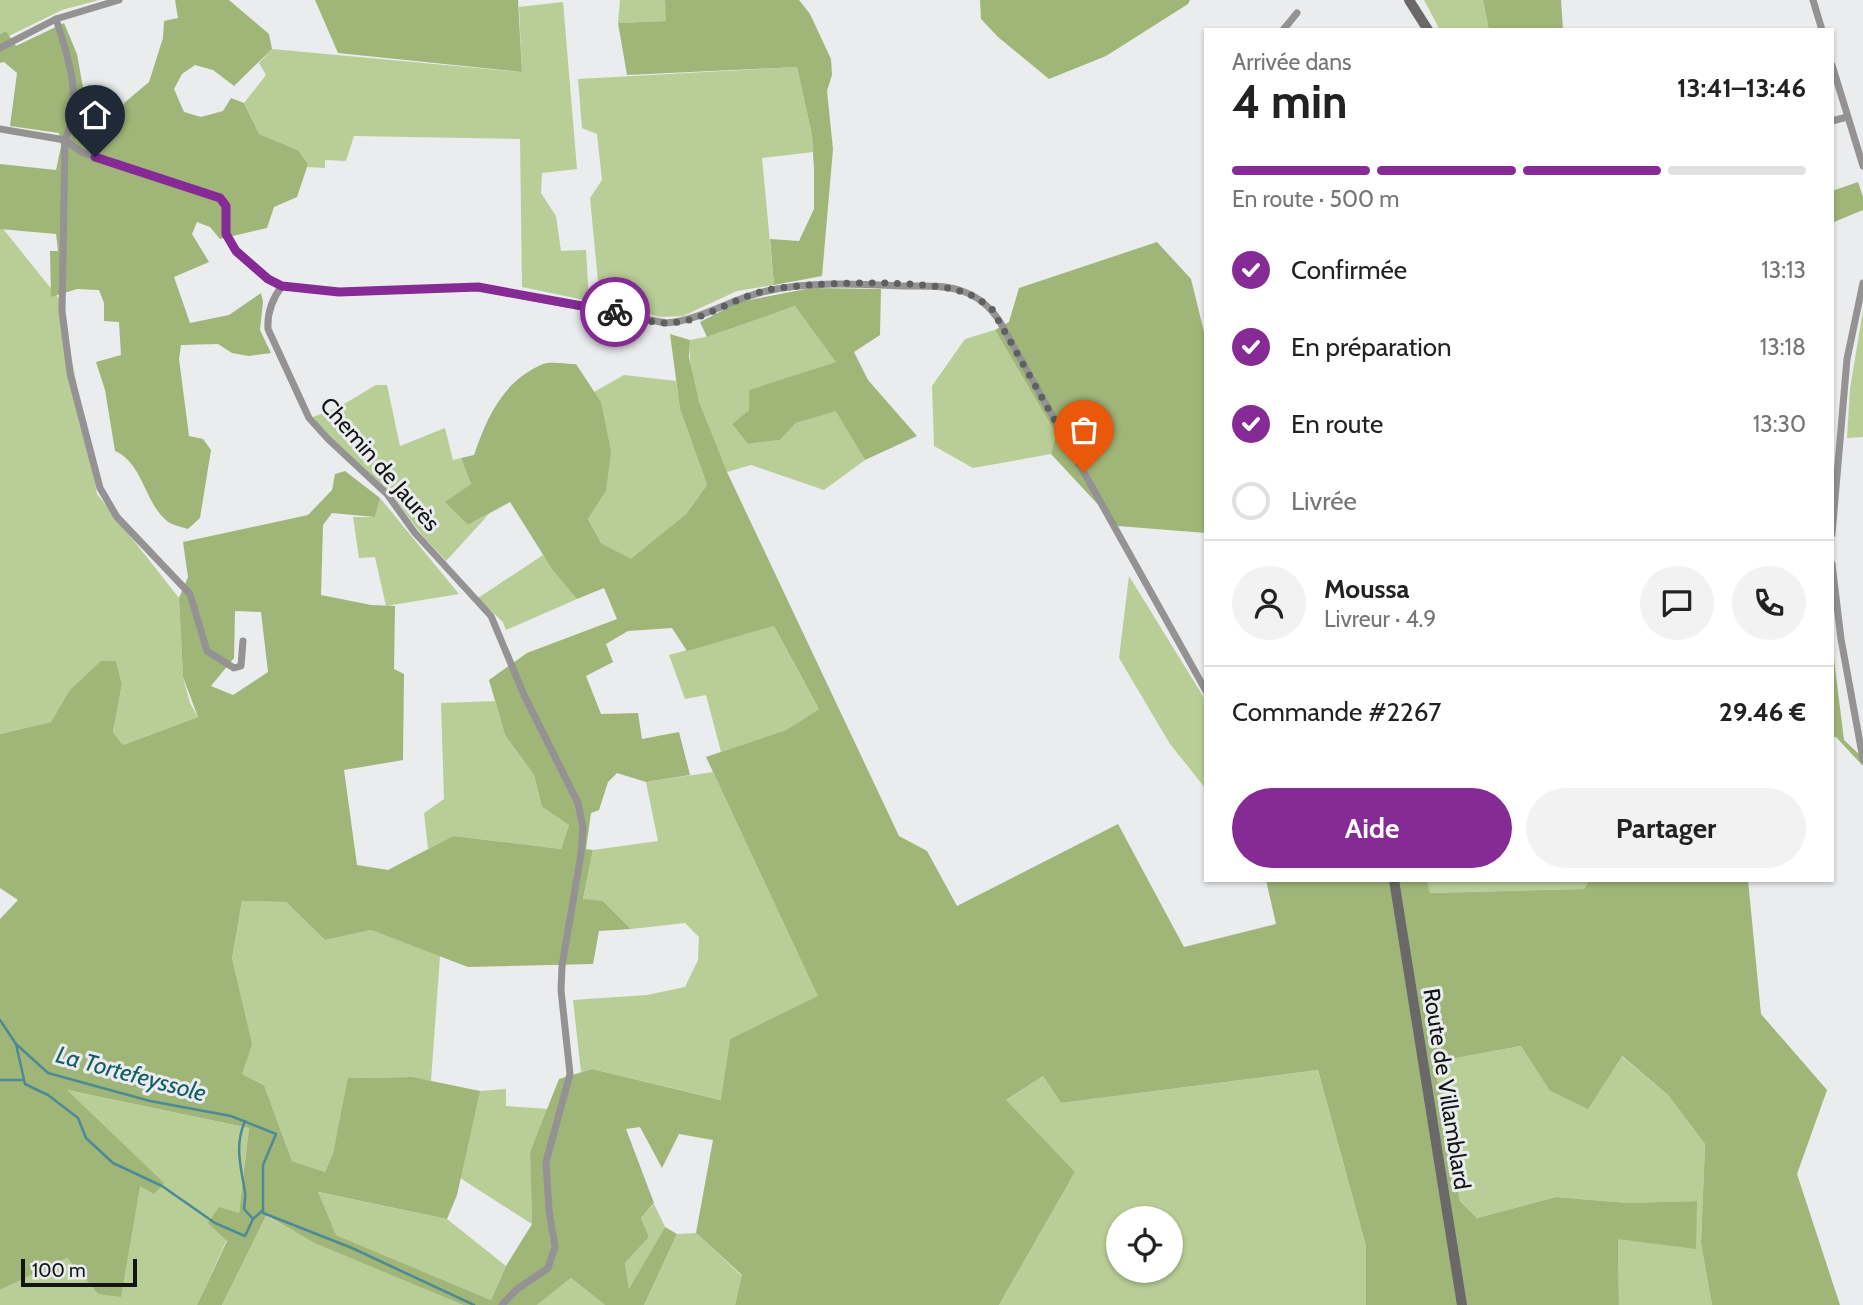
<!DOCTYPE html>
<html lang="fr">
<head>
<meta charset="utf-8">
<style>
	:root { --surface:#fff; --page:#f2f2f2; --text:#222; --muted:#767676; --line:#e0e0e0; --accent:#862a95 }
	body { margin:0; font-family:Cabin,sans-serif; background:var(--page); color:var(--text); height:100vh; display:flex; flex-direction:column; font-size:26px; white-space:nowrap }
	* { box-sizing:border-box; margin:0 }
	p { font-size:23px; color:var(--muted) }
	.icon { flex:none; width:38px; height:38px; fill:none; stroke:currentColor; stroke-width:2; stroke-linecap:round; stroke-linejoin:round }
	.map { position:relative; flex:1; overflow:hidden }
	.drawer { position:absolute; left:1204px; top:28px; width:630px; height:854px; display:flex; flex-direction:column; background:var(--surface); border-radius:0px; box-shadow:0 2px 5px #0004 }
	.drawer>* { flex:none }
	.tools { position:absolute; left:1106px; top:1206px; display:grid; gap:14px }
	.tools a { display:grid; place-items:center; width:77px; height:77px; border-radius:50%; background:var(--surface); box-shadow:0 2px 5px #0004; font-size:35px }
	.scale { position:absolute; left:21px; bottom:18px; width:116px; box-sizing:border-box; padding-left:7px; border:4px solid #131415; border-top:0; font-size:19px; line-height:24px; white-space:nowrap; color:#131415; -webkit-text-stroke:5px #eaecee; paint-order:stroke }
	.pin { position:absolute; display:grid; place-items:center; width:60px; height:60px; color:#fff; margin:-72px -30px; border-radius:50% 50% 50% 0; rotate:-45deg; box-shadow:0 0 7px #0007 }
	.pin .icon { rotate:45deg }
	.courier { position:absolute; display:grid; place-items:center; width:70px; height:70px; margin:-35px; border:5px solid #862a95; border-radius:50%; background:#fff; color:#222; box-shadow:0 2px 9px #0007 }
	.overview em { font-style:normal; font-weight:800 }
	.overview div { display:flex; flex-direction:column-reverse }
	.overview { display:flex; align-items:center; justify-content:space-between; height:119px; padding:0 28px }
	h1 { font-size:46px; font-weight:800; line-height:52px }
	.bar { display:grid; grid-template-columns:repeat(4,1fr); gap:10px 7px; align-content:center; height:84px; padding:0 28px }
	.bar i { height:9px; border-radius:5px; background:var(--line) }
	.bar .active { background:var(--accent) }
	.bar p { grid-column:span 4 }
	.line { display:flex; align-items:center; gap:18px; padding:0 28px; border-top:2px solid var(--line) }
	.line div { flex:1 }
	.round { display:grid; place-items:center; flex:none; width:74px; height:74px; border-radius:37px; background:var(--page) }
	ol { padding:0 28px; list-style:none }
	li { display:flex; align-items:center; gap:21px; height:77px }
	li p { margin-inline-start:auto }
	li .icon { padding:7px; border-radius:50%; background:var(--accent); color:#fff; stroke-width:4 }
	li:last-child { color:var(--muted) }
	li i { width:38px; height:38px; border:4px solid var(--line); border-radius:50% }
	.cta { display:flex; gap:14px; margin-top:auto; padding:14px 28px }
	.cta a { flex:1; height:80px; border-radius:42px; background:var(--accent); color:#fff; font-size:28px; font-weight:800; line-height:80px; text-align:center }
	.cta a+a { background:var(--page); color:var(--text) }
	.map>svg:first-child { display:block }
	.green { fill:#b9cd97; fill-rule:evenodd }
	.forest { fill:#a0b578; fill-rule:evenodd }
	.lines { fill:none; stroke-linecap:round; stroke-linejoin:round }
	.stream { stroke:#4d8a95; stroke-width:2.5 }
	.street { stroke:#949292; stroke-width:7 }
	.secondary { stroke:#6a6868; stroke-width:10 }
	.done { stroke:#5e6061; stroke-width:7; stroke-dasharray:0 12.6 }
	.route { stroke:#862a95; stroke-width:9 }
	.labels { text-anchor:middle; stroke-width:6; stroke-linejoin:round; paint-order:stroke }
	.street-label { font-size:23px; fill:#131415; stroke:#eaecee }
	.water-label { font-size:24px; font-style:italic; fill:#125d67; stroke:#eaecee }
</style>
</head>
<body>
<div class="map">
<svg width="1863" height="1305" viewBox="0 0 1863 1305">
	<rect width="100%" height="100%" fill="#eaecee"/>
	<!-- green -->
	<g class="green">
		<polygon points="0,0 99,0 62,10 9,36 6,31 0,34"/>
		<polygon points="620,0 665,0 667,21 618,23"/>
		<polygon points="1424,0 1483,0 1489,30 1440,30"/>
		<polygon points="563,2 577,169 542,173 541,193 556,216 561,251 586,250 589,301 522,287 520,139 354,136 346,161 325,160 325,168 307,167 308,164 298,150 259,134 244,103 266,75 259,63 272,49 522,72 519,7"/>
		<polygon points="797,67 812,135 813,152 762,158 774,285 737,291 683,316 660,317 600,302 590,198 602,180 597,134 582,128 578,79"/>
		<polygon points="0,225 61,301 97,494 179,598 183,677 190,703 198,717 123,745 113,732 122,684 116,661 69,691 51,722 0,734"/>
		<path d="M795,306L837,362L750,390L749,410L732,424L748,444L780,440L796,423L837,410L865,460L824,490L751,465L727,472C710,431 687,386 690,340L710,336Z"/>
		<polygon points="1863,310 1863,437 1847,438 1850,389"/>
		<polygon points="995,330 1056,434 1051,454 973,468 934,446 932,386 965,339"/>
		<polygon points="624,375 676,381 680,409 707,485 686,514 631,560 601,543 588,519 606,491 601,402 594,392"/>
		<polygon points="376,385 387,385 400,446 445,428 453,460 461,458 471,484 446,502 468,525 489,514 446,561 422,535 390,492 327,436 313,417 339,407"/>
		<polygon points="380,498 459,594 386,606 375,557 359,558 353,517 375,517"/>
		<polygon points="543,555 577,599 506,630 503,622 478,598"/>
		<polygon points="1129,576 1206,701 1206,789 1170,744 1119,658"/>
		<polygon points="774,626 819,709 786,730 721,752 706,695 685,699 669,655"/>
		<polygon points="495,701 505,735 534,775 542,807 569,825 561,849 453,836 428,849 424,813 444,799 441,703"/>
		<polygon points="713,772 819,997 730,1039 722,1100 592,1069 581,1072 573,1000 647,995 685,987 698,960 699,937 685,923 631,929 603,901 583,900 593,850 658,841 646,782"/>
		<polygon points="1427,880 1589,880 1584,889 1429,893"/>
		<polygon points="242,901 286,902 325,940 371,930 440,956 431,1081 401,1077 349,1078 333,1153 325,1172 292,1161 264,1085 242,1074 232,960"/>
		<polygon points="1521,1046 1549,1090 1621,1056 1668,1095 1705,1144 1701,1243 1712,1305 1619,1305 1618,1239 1697,1201 1627,1203 1556,1197 1477,1218 1460,1201 1434,1062"/>
		<path d="M1318,1070L1366,1246V1305H999L1075,1172L1005,1101L1043,1076L1061,1103ZM1118,1218H1171V1270H1118Z"/>
		<polygon points="506,1089 506,1106 548,1109 530,1152 532,1224 460,1178 479,1091"/>
		<polygon points="66,1090 249,1128 239,1213 197,1305 0,1305 0,1290 67,1258 98,1294"/>
		<polygon points="317,1192 447,1219 506,1266 491,1300 336,1235"/>
		<polygon points="654,1204 665,1227 629,1290 625,1263 649,1237 641,1218"/>
		<polygon points="265,1215 314,1243 463,1305 222,1305"/>
		<polygon points="696,1233 742,1276 735,1305 644,1305 677,1234"/>
		<polygon points="571,1278 605,1305 537,1305"/>
	</g>
	<!-- forest -->
	<g class="forest">
		<path d="M175,0H229L269,34L272,49L234,86L213,70L195,65L182,74L174,89L184,112L201,117L223,111L231,98L244,103L259,134L298,150L308,164L297,197L274,207L267,228L220,239L210,227L197,222L192,234L209,262L174,277L190,323L229,315L261,293L263,302L260,330L271,353L249,356L232,353L218,344L181,345L179,359L189,436L203,439L211,450L200,518L188,529C182,527 172,525 167,521C144,502 143,463 115,451L105,390L96,362L121,355L119,322L104,321V303L99,290L77,289L51,297L50,251H58L56,234L0,229V164L56,170L61,146L59,133L10,126L17,73L4,62L0,63V34L6,31L16,46L64,23L77,54L85,99L76,140L108,145L124,103L149,82L163,38L164,21L178,18Z"/>
		<polygon points="315,0 518,0 522,72 338,53"/>
		<polygon points="665,0 799,0 810,14 831,59 832,75 827,91 833,149 822,276 774,285 770,239 799,241 814,209 814,170 812,135 797,67 627,75 618,23 666,21"/>
		<polygon points="980,0 1190,0 1188,4 1106,56 1049,79 998,37 981,19"/>
		<polygon points="1483,0 1561,0 1563,30 1489,30"/>
		<polygon points="1858,182 1863,197 1863,210 1834,222 1832,282 1832,191"/>
		<polygon points="1157,242 1191,279 1206,340 1206,533 1118,526 1051,454 1056,434 995,330 1009,322 1019,288"/>
		<polygon points="811,288 881,289 880,335 854,352 868,380 917,436 865,460 836,411 796,423 780,440 748,444 732,424 749,410 749,390 836,362 795,306 707,337 700,322 739,302"/>
		<path d="M670,334L690,340L689,357L699,402L727,472L899,836L927,851L957,906L1118,824L1184,947L1276,924L1266,880H1427L1430,893L1584,889L1589,880H1748L1761,1014L1827,1090L1797,1174L1840,1305H1712L1701,1243L1705,1144L1668,1095L1622,1056L1588,1109L1549,1090L1521,1046L1434,1062L1460,1201L1477,1218L1556,1197L1627,1203L1697,1201L1696,1249L1618,1239L1619,1305H1366V1246L1318,1070L1061,1103L1043,1076L1006,1100L1075,1172L999,1305H735L742,1275L696,1233L713,1140L679,1134L662,1168L640,1127L626,1129L654,1203L641,1218L649,1237L625,1263L629,1289L665,1227L677,1234L644,1305H605L571,1278L537,1305H463L314,1243L266,1215L222,1305H197L227,1241L208,1223L219,1207L239,1213L249,1128L67,1090L164,1183L154,1194L140,1186L121,1297L98,1294L67,1258L0,1290V919L18,900L0,888V734L51,722L69,691L101,661H116L122,684L113,732L123,745L198,717L183,677L179,598L188,577L183,542L308,515L332,490L335,474L345,471L380,498L375,517L332,513L323,525L321,595L371,605L395,606L394,669L404,674L403,760L344,770L357,865L388,870L453,836L561,849L569,825L542,807L534,775L505,735L489,680L527,653L617,619L604,588L577,599L552,569L510,502L468,525L445,502L471,484L461,458L474,455C487,417 503,381 543,364C552,361 567,364 576,364L601,402L611,451L606,491L588,519L601,543L631,559L686,514L707,485L680,409ZM235,611L261,612L268,672L233,695L211,686L234,658ZM774,626L819,709L786,730L706,757L818,996L730,1039L721,1100L592,1069L559,1079L530,1152L532,1224L506,1266L491,1300L336,1235L318,1192L447,1219L457,1195L480,1091L412,1077L348,1078L333,1153L325,1172L292,1161L264,1085L242,1074L252,1044L232,959L242,901L286,902L325,940L371,930L468,967L593,964L599,931L631,929L603,901L583,899L593,850L586,849L591,813L599,810L608,782L617,773L646,782L690,775L679,732L642,739L638,713L601,714L586,676L613,662L606,644L628,631L672,628L687,651Z"/>
		<polygon points="1832,643 1844,740 1863,758 1863,766 1836,737 1832,737"/>
	</g>
	<g class="lines">
		<!-- stream -->
		<g class="stream">
			<polyline points="0,1020 16,1044 48,1073 150,1101 231,1116 276,1134 263,1165 263,1213 352,1248 474,1305"/>
			<polyline points="16,1044 25,1084 48,1095 78,1118 86,1138 113,1163 162,1186 215,1223 245,1236 253,1219 263,1210"/>
			<polyline points="0,1080 23,1080"/>
			<path d="M245,1121C234,1146 241,1167 245,1192C246,1199 244,1203 244,1209L253,1219"/>
		</g>
		<!-- street -->
		<g class="street">
			<polyline points="1813,0 1822,30"/>
			<path d="M56,19C69,59 83,100 65,140L62,311L70,373L100,488L117,517L190,594L207,651L234,668L241,666L243,641"/>
			<polyline points="1283,30 1297,13"/>
			<polyline points="0,48 56,19 119,0"/>
			<polyline points="1832,65 1863,166"/>
			<polyline points="1832,121 1847,117"/>
			<path d="M0,129L65,140L81,152L220,198L226,206V235L236,251L268,279L282,286L339,292L478,287L666,323C702,320 732,298 767,291C812,281 861,284 906,286C923,286 943,285 959,290C978,296 990,306 1000,322L1206,691"/>
			<path d="M282,286C272,299 267,312 268,329L309,418L328,439L387,494L415,533L491,616L524,695L578,803L583,828L581,854L562,966L561,990L570,1074L546,1162L549,1210L555,1247L548,1268L516,1290L502,1305"/>
			<polyline points="1832,534 1847,359 1863,283"/>
			<polyline points="1832,564 1841,639 1863,759"/>
		</g>
		<!-- secondary -->
		<g class="secondary">
			<polyline points="1409,0 1428,30"/>
			<polyline points="1394,880 1462,1305"/>
		</g>
	</g>
	<g class="lines">
		<!-- done -->
		<path class="done" d="M615,312C632,316 649,323 667,323C702,323 734,297 768,290C808,282 922,279 960,291C972,294 982,301 992,309L1084,472"/>
		<!-- route -->
		<polyline class="route" points="95,157 220,198 226,206 226,234 236,251 268,279 282,286 339,292 478,287 615,312"/>
	</g>
	<g class="labels">
		<!-- street labels -->
		<g class="street-label">
			<text transform="translate(380 464) rotate(49)" y="8">Chemin de Jaurès</text>
			<text transform="translate(1447 1089) rotate(81)" y="8">Route de Villamblard</text>
		</g>
		<!-- water labels -->
		<g class="water-label">
			<text transform="translate(131 1074) rotate(15)" y="8">La Tortefeyssole</text>
		</g>
	</g>
</svg>
<div class="tools">
<a><svg class="icon" aria-label="locate" viewBox="0 0 24 24"><circle cx="12" cy="12" r="6"/><path d="M12 2v4M12 18v4M2 12h4M18 12h4"/></svg></a>
</div>
<div class="scale">100 m</div>
<div class="pin" style="left:1084px;top:472px;background:#ea580c"><svg class="icon" aria-label="bag" viewBox="0 0 24 24"><path d="M5 8h14l-1 12H6zM9 8a3 3 0 0 1 6 0"/></svg></div>
<div class="pin" style="left:95px;top:157px;background:#1f2937"><svg class="icon" aria-label="home" viewBox="0 0 24 24"><path d="M3 11l9-7 9 7M6 9v11h12V9"/></svg></div>
<div class="courier" style="left:615px;top:312px"><svg class="icon" aria-label="bike" viewBox="0 0 24 24"><circle cx="6" cy="16" r="4"/><circle cx="18" cy="16" r="4"/><path d="M6 16l4-8h5l3 8M10 8l3 8H6M13 5h3"/></svg></div>
<section class="drawer">
<div class="overview"><div><h1>4 min</h1><p>Arrivée dans</p></div><em>13:41–13:46</em></div>
<div class="bar"><i class="active"></i><i class="active"></i><i class="active"></i><i></i><p>En route · 500 m</p></div>
<ol>
<li><svg class="icon" aria-label="check" viewBox="0 0 24 24"><path d="M5 12l5 5 9-10"/></svg>Confirmée<p>13:13</p></li>
<li><svg class="icon" aria-label="check" viewBox="0 0 24 24"><path d="M5 12l5 5 9-10"/></svg>En préparation<p>13:18</p></li>
<li><svg class="icon" aria-label="check" viewBox="0 0 24 24"><path d="M5 12l5 5 9-10"/></svg>En route<p>13:30</p></li>
<li><i></i>Livrée</li>
</ol>
<div class="line" style="height:126px"><a class="round"><svg class="icon" aria-label="person" viewBox="0 0 24 24"><circle cx="12" cy="8" r="4"/><path d="M4 21q1-7 8-7t8 7"/></svg></a><div><b>Moussa</b><p>Livreur · 4.9</p></div><a class="round"><svg class="icon" aria-label="chat" viewBox="0 0 24 24"><path d="M4 5h16v11H9l-5 4z"/></svg></a><a class="round"><svg class="icon" aria-label="phone" viewBox="0 0 24 24"><path d="M5 4h4l2 5-3 2q2 4 5 5l2-3 5 2v4C11 20 4 13 5 4z"/></svg></a></div>
<div class="line" style="height:91px"><div>Commande #2267</div><b>29.46 €</b></div>
<div class="cta"><a>Aide</a><a>Partager</a></div>
</section>
</div>
</body>
</html>
